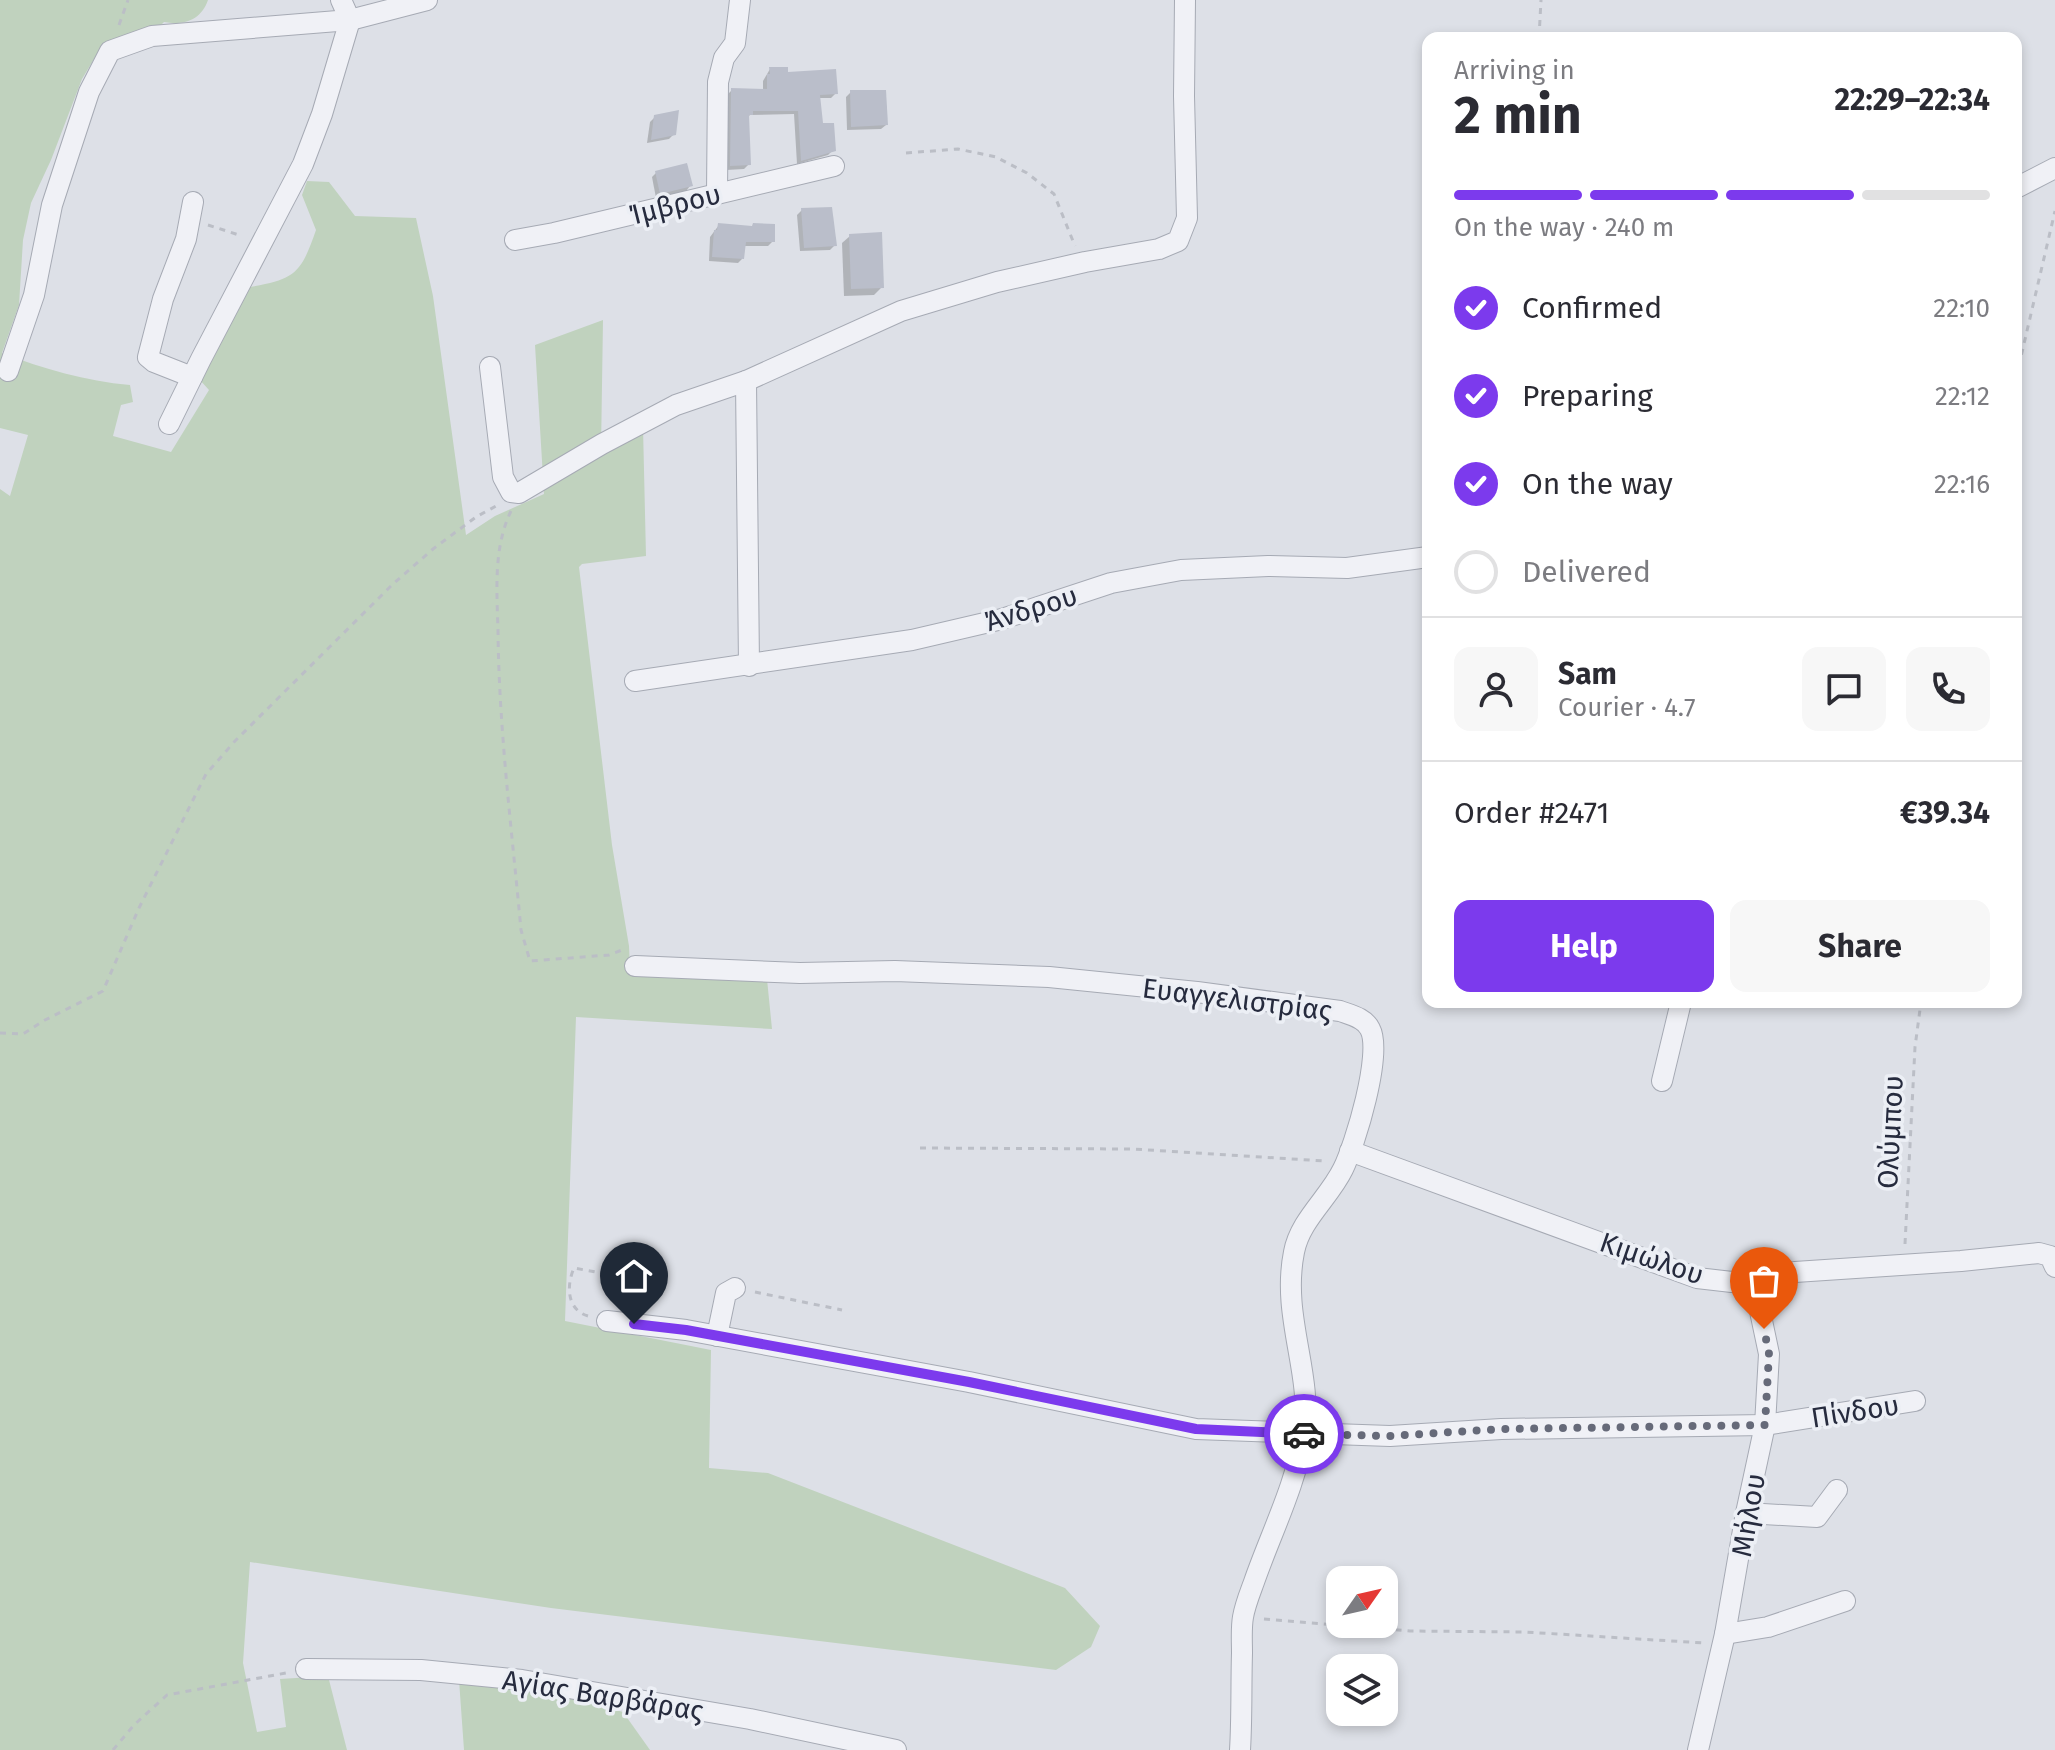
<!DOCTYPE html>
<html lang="en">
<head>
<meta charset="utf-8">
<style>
	:root { --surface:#fff; --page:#f7f7f7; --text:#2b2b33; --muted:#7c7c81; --line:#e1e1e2; --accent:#7c3aed }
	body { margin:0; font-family:"Fira Sans",sans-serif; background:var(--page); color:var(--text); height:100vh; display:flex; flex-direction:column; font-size:30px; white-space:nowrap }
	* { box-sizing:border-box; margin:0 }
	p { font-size:26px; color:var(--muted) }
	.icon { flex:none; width:44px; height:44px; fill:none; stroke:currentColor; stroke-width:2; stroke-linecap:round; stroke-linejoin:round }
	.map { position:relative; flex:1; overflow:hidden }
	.panel { position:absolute; left:1422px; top:32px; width:600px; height:976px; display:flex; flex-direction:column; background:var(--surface); border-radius:16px; box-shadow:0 4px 12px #0003 }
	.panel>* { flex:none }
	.needle { width:52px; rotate:56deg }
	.controls { position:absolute; left:1326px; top:1566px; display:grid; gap:16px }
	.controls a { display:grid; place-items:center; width:72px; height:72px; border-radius:16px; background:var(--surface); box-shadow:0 4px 12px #0003; font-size:40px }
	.pin { position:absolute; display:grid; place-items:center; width:68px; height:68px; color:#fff; margin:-82px -34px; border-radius:50% 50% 50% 0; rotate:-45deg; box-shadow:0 0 8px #0007 }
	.pin .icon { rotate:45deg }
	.courier { position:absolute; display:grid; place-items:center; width:80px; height:80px; margin:-40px; border:6px solid #7c3aed; border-radius:50%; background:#fff; color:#222; box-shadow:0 2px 10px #0007 }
	.summary em { font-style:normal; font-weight:700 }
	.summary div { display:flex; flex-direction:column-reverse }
	.summary { display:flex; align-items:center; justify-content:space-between; height:136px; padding:0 32px }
	h1 { font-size:52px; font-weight:700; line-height:60px }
	.bar { display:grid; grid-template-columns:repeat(4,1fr); gap:12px 8px; align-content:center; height:96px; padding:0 32px }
	.bar i { height:10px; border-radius:6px; background:var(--line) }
	.bar .selected { background:var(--accent) }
	.bar p { grid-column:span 4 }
	.line { display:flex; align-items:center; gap:20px; padding:0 32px; border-top:2px solid var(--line) }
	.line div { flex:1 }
	.round { display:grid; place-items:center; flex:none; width:84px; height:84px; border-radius:16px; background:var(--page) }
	ol { padding:0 32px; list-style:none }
	li { display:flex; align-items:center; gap:24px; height:88px }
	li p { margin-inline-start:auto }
	li .icon { padding:8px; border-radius:50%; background:var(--accent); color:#fff; stroke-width:4 }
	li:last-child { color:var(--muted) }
	li i { width:44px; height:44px; border:4px solid var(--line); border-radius:50% }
	.action { display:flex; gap:16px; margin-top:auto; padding:16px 32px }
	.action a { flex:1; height:92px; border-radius:16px; background:var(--accent); color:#fff; font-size:32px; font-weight:700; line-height:92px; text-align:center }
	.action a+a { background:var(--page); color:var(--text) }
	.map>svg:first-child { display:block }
	.green { fill:#c0d2be }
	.shadow { fill:#0003 }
	.building { fill:#babeca }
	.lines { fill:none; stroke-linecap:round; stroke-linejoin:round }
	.minor-casing { stroke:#a6aab4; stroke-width:22 }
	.path { stroke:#bbbec6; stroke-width:3; stroke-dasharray:6 6; stroke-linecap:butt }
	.minor { stroke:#f0f1f6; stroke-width:20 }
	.done { stroke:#666a79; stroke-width:8; stroke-dasharray:0 14.4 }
	.route { stroke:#7c3aed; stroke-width:10 }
	.labels { text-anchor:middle; stroke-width:7; stroke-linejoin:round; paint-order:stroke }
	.street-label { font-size:28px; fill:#262b3e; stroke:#eceff5 }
</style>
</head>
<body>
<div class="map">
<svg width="2055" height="1750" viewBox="0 0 2055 1750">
	<rect width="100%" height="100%" fill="#dde0e7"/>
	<!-- green -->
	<g class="green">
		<path d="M0,0H208C201,20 184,26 164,22L160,26L149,27L122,36L97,54L82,79L51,160L31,203L23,240L19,305L2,353C44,369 85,381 130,385L133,402L121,405L113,436L171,452L209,390L199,379L250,287C296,279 301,273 316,230L302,195L307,181L329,182L355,216L416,218L433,296L466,535L495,516L544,494L535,345L603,320L601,450L643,427L646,556L582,564L579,567L612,845L629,946L630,969L767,979L772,1029L576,1017L565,1321L711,1350L709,1468L768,1473L1065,1588L1100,1626L1091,1647L1056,1670L551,1608L250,1562L243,1663L257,1732L286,1727L280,1679L328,1676L347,1750H0V489L10,496L28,435L0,428Z"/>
		<polygon points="459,1680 567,1696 623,1712 650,1750 464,1750"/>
	</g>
	<!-- shadow -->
	<g class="shadow">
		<polygon points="770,69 836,93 831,98 819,98 821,125 833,150 828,155 797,164 794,114 750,115 747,118 749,164 744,169 726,170 727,95 732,90 763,91 763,81"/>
		<polygon points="851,92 886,125 881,129 847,130 846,97"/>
		<polygon points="655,117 674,134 669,139 647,143 650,122"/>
		<polygon points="656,173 690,186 686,191 656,198 652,177"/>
		<polygon points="802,210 835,245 830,250 800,251 797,215"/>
		<polygon points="719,225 773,241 768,246 743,246 742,259 738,263 709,261 710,237"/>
		<polygon points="850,236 882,287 874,295 844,296 842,243"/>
	</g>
	<!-- building -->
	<g class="building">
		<polygon points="769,67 788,67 788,72 836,69 838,94 820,95 823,123 834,123 836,151 801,161 798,111 753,111 753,115 749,115 751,165 730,166 731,88 767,89 767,74 770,74"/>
		<polygon points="850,90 886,90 888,125 851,127"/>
		<polygon points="679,110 676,135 651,140 654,115"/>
		<polygon points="687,163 693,186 660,194 655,171"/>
		<polygon points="832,207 837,246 804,248 801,208"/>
		<polygon points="718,223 752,226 753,223 775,224 775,242 746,242 744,259 712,257 714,230 717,230"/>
		<polygon points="882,232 884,288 851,289 849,234"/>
	</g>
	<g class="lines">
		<defs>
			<g id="minor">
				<polyline points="2016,188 2055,168"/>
				<polyline points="717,193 718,82 724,58 735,43 740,0"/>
				<polyline points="515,240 554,233 834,166"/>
				<polyline points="490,367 503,477 511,492 519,493 602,444 676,405 746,381 901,311 997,282 1085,262 1159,249 1178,241 1187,218 1184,96 1185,0"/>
				<polyline points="8,371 34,295 52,205 89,92 110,51 152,36 350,20 427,0"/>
				<polyline points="192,377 154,362 148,357 163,299 186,239 193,202"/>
				<polyline points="746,381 749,666"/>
				<polyline points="169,424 201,359 303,164 322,114 350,20 341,0"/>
				<polyline points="635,681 912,640 1002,619 1111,583 1181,570 1268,566 1347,568 1428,557"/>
				<path d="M635,966L800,973L895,971L1049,977L1197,992L1340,1011C1351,1015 1365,1018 1370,1029C1383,1053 1355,1145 1343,1169C1329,1198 1300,1220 1294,1252C1281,1317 1313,1373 1304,1433C1296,1485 1271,1533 1254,1582C1250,1593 1245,1605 1243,1617C1241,1628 1242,1641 1242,1653C1241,1685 1242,1718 1240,1750"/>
				<polyline points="1662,1081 1681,1002"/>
				<polyline points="1350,1151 1697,1278 1732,1282 1795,1272 1961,1261 2039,1253 2050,1256 2055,1267"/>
				<polyline points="607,1321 686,1330 969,1382 1196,1429 1390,1436 1501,1429 1765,1425 1915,1401"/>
				<polyline points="717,1336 726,1293 735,1288"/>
				<polyline points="1746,1513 1817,1517 1837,1490"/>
				<polyline points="1725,1634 1768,1627 1845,1601"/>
				<polyline points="306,1669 421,1670 522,1680 750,1719 896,1750"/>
				<polyline points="1698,1750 1725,1634 1746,1513 1765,1425 1769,1354 1753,1278"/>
			</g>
		</defs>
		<!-- minor casing -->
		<use href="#minor" class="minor-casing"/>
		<!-- path -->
		<g class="path">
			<polyline points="119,25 128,0"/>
			<polyline points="1539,38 1541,0"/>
			<polyline points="906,153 958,149 996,157 1027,173 1054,194 1075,246"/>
			<polyline points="208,225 242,236"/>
			<polyline points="2016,378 2055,211"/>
			<path d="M511,511C493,548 497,592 498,631C499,731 512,831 521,930L530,961L609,955L622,950"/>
			<polyline points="0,1033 23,1034 45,1020 103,991 139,908 206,774 235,741 393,584 433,549 476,517 498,505"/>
			<polyline points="920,1148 1132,1149 1325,1161"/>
			<polyline points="1905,1244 1915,1047 1921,1002"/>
			<polyline points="755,1292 842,1310"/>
			<path d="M588,1316C567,1310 566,1286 574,1268L601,1273"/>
			<polyline points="1264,1619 1410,1631 1525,1632 1704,1643"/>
			<polyline points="113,1750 134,1725 167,1695 286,1673"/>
		</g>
		<!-- minor -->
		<use href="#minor" class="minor"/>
	</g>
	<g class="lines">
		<!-- done -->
		<polyline class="done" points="1304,1434 1390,1436 1501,1429 1765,1425 1769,1354 1764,1329"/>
		<!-- route -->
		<polyline class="route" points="634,1324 686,1330 969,1382 1196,1429 1304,1434"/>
	</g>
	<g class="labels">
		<!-- street labels -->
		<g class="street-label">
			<text transform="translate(675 204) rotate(-14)" y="10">Ίμβρου</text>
			<text transform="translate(1031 608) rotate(-17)" y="10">Άνδρου</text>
			<text transform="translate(1237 999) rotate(7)" y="10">Ευαγγελιστρίας</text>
			<text transform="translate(1890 1132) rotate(-87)" y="10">Ολύμπου</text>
			<text transform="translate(1652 1258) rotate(19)" y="10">Κιμώλου</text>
			<text transform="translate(1855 1411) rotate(-9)" y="10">Πίνδου</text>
			<text transform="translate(1748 1515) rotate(-80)" y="10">Μήλου</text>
			<text transform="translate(603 1695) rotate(9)" y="10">Αγίας Βαρβάρας</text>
		</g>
	</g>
</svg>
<div class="controls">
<a><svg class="needle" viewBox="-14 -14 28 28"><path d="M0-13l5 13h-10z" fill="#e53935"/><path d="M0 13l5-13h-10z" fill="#7c7c81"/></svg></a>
<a><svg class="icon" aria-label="layers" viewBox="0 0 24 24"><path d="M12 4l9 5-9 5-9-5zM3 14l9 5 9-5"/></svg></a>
</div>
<div class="pin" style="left:1764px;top:1329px;background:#ea580c"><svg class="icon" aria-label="bag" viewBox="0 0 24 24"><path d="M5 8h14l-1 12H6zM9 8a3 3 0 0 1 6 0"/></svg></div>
<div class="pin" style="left:634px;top:1324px;background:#1f2937"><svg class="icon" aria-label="home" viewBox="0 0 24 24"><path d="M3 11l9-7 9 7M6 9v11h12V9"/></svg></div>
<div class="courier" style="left:1304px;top:1434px"><svg class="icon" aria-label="car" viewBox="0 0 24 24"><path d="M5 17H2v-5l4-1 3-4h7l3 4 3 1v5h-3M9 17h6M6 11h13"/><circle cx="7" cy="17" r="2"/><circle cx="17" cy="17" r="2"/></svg></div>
<section class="panel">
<div class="summary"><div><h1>2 min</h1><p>Arriving in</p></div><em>22:29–22:34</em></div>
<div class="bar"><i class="selected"></i><i class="selected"></i><i class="selected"></i><i></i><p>On the way · 240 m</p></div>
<ol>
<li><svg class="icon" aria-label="check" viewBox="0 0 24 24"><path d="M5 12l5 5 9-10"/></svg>Confirmed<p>22:10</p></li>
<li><svg class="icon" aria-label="check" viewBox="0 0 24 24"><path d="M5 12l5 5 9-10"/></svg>Preparing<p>22:12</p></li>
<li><svg class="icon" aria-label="check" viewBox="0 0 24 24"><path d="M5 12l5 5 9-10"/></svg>On the way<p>22:16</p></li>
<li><i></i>Delivered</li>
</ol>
<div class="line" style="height:144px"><a class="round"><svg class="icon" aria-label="person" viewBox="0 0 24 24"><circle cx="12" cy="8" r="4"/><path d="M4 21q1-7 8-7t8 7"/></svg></a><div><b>Sam</b><p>Courier · 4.7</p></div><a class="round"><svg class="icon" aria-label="chat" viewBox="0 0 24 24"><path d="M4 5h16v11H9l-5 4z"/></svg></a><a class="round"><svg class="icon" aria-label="phone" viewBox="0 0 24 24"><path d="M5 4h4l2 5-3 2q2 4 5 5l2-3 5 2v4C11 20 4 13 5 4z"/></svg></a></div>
<div class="line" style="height:104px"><div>Order #2471</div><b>€39.34</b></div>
<div class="action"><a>Help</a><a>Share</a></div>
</section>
</div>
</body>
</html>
